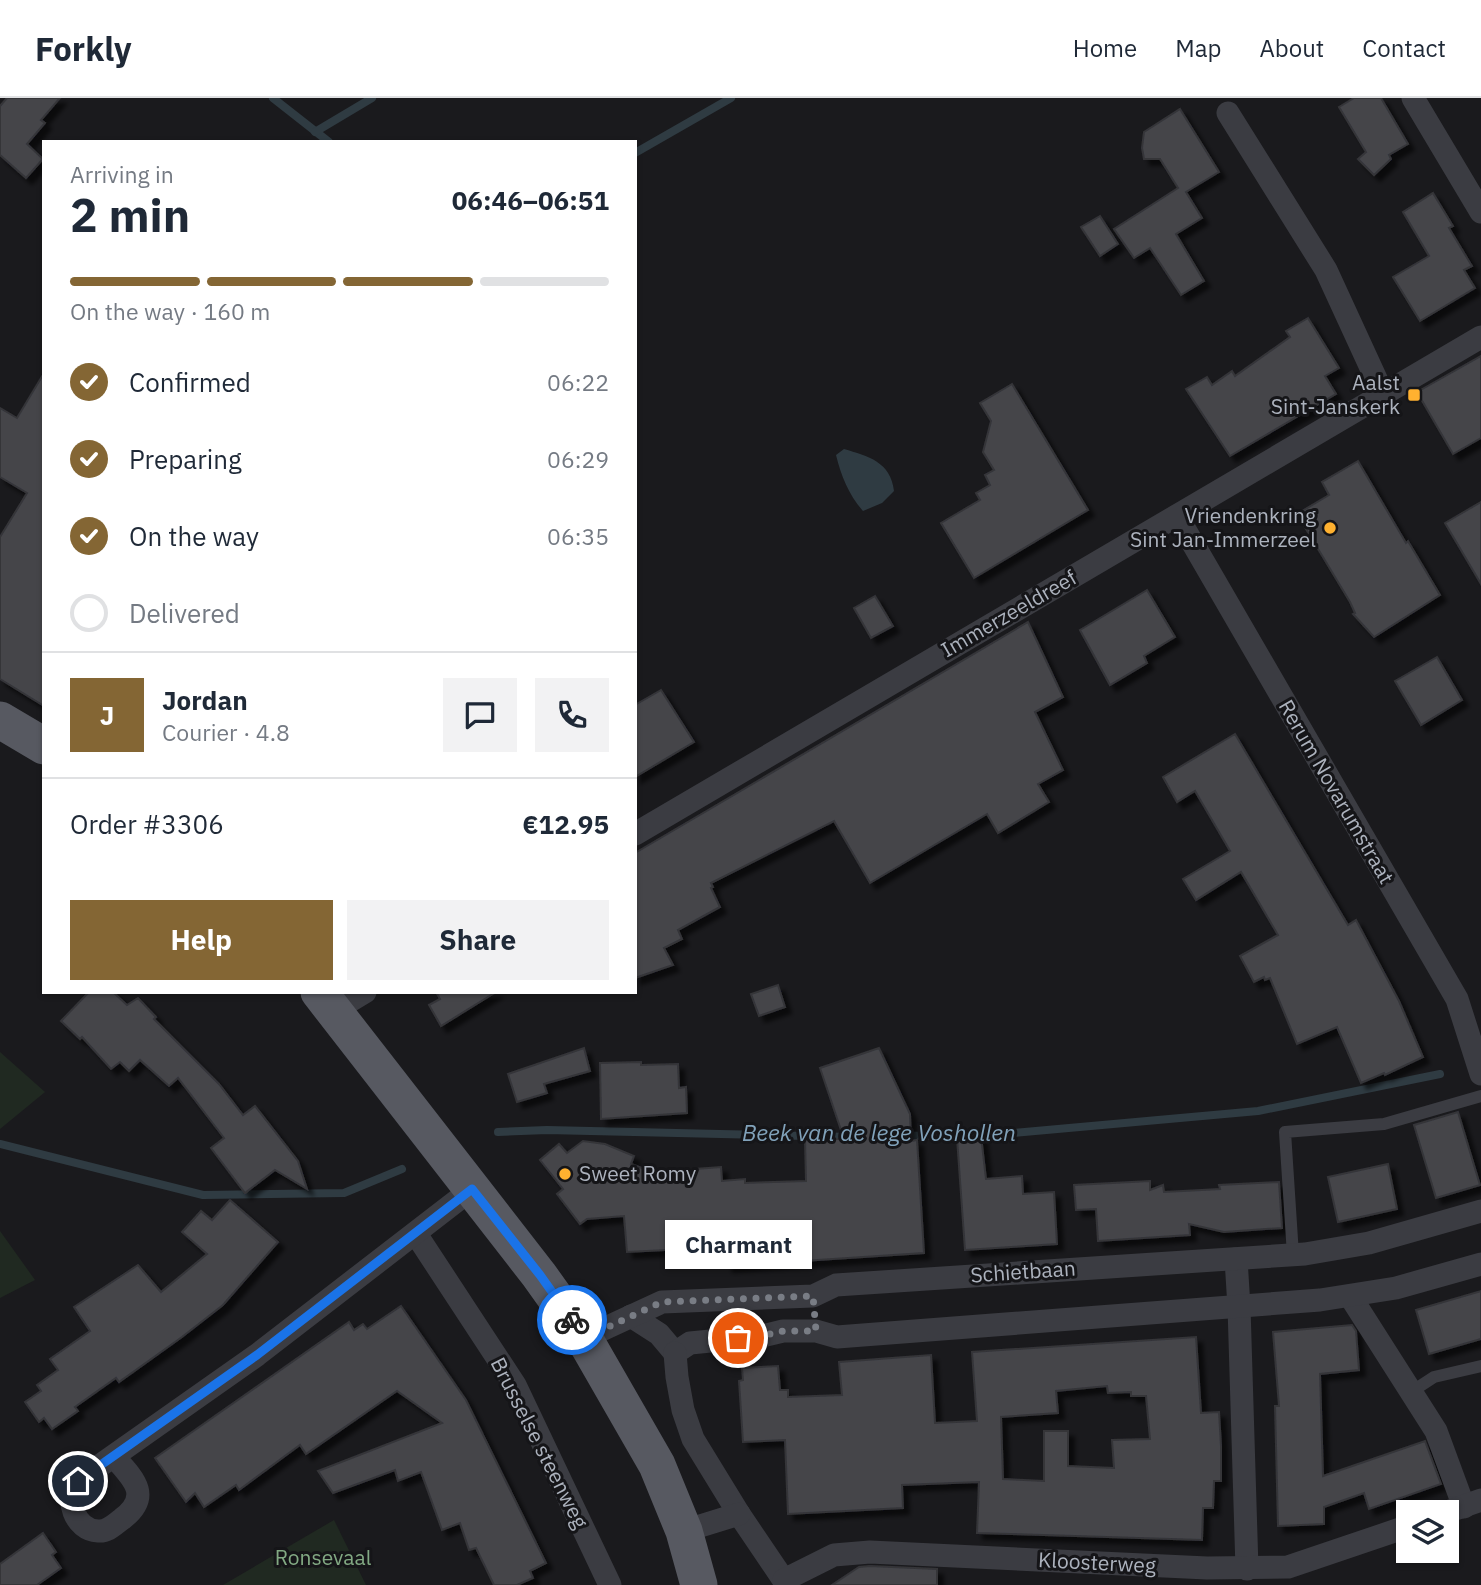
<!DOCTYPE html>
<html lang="en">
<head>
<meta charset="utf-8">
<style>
	:root { --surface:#fff; --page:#f2f2f3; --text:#1f2937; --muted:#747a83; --line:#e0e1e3; --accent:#846634 }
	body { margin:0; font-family:"IBM Plex Sans",sans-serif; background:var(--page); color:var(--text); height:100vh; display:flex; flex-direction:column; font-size:26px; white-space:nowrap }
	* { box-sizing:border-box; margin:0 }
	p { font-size:23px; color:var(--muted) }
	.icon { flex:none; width:38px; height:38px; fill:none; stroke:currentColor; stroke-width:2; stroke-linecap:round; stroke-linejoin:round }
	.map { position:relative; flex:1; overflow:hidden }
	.sheet { position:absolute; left:42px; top:42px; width:595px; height:854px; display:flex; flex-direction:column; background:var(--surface); border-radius:0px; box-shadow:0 2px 5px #0004 }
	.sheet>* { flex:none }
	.fabs { position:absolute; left:1396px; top:1402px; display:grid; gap:14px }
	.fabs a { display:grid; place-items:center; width:63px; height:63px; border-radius:0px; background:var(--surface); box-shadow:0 2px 5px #0004; font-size:35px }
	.pin { position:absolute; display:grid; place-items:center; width:60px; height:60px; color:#fff; margin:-30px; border:4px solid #fff; border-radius:50%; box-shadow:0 2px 7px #0007 }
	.courier { position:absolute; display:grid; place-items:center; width:70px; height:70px; margin:-35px; border:5px solid #1a73e8; border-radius:50%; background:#fff; color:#222; box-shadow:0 2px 9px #0007 }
	.bubble { position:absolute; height:49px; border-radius:0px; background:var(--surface); box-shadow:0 2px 5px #0004; font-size:23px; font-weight:700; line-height:49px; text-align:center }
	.summary em { font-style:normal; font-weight:700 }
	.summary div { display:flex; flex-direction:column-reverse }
	.summary { display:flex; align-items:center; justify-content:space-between; height:119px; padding:0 28px }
	h1 { font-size:46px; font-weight:700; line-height:52px }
	.bar { display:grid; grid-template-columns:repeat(4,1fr); gap:10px 7px; align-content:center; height:84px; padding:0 28px }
	.bar i { height:9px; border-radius:5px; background:var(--line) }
	.bar .on { background:var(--accent) }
	.bar p { grid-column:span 4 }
	.line { display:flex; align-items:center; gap:18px; padding:0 28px; border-top:2px solid var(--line) }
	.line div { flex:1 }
	.round { display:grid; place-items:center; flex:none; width:74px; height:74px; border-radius:0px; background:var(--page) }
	ol { padding:0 28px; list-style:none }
	li { display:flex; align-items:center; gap:21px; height:77px }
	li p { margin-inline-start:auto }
	li .icon { padding:7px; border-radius:50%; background:var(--accent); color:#fff; stroke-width:4 }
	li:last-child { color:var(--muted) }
	li i { width:38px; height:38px; border:4px solid var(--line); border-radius:50% }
	.button { display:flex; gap:14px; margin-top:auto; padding:14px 28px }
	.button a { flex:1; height:80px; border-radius:0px; background:var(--accent); color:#fff; font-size:28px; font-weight:700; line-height:80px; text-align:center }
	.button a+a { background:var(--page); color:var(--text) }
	header { display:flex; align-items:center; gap:42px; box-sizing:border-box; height:98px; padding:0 35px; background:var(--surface); border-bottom:2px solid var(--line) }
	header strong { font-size:33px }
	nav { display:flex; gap:38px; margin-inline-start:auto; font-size:24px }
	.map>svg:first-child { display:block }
	.green { fill:#202921 }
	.water { fill:#2f3b42 }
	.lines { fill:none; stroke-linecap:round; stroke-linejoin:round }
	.stream { stroke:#2f3b42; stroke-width:8 }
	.building { fill:#44454a; stroke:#343439; stroke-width:2; fill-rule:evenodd; filter:url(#shadow) }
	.service { stroke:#3b3c42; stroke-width:12 }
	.minor { stroke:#3b3c42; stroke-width:23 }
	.primary { stroke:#575961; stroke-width:37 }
	.done { stroke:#797d85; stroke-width:7; stroke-dasharray:0 12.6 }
	.route { stroke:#1a73e8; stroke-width:9 }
	.poi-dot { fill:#ffb130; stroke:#151518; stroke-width:2.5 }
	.labels { text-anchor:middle; stroke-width:6; stroke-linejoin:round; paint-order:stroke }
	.poi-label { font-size:21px; fill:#acb2bd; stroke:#151518; text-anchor:end }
	.street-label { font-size:21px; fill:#acb2bd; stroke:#151518 }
	.park-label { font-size:21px; fill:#82a983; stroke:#151518 }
	.water-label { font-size:23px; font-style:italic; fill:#81a2ba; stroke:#151518 }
</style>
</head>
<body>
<header>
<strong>Forkly</strong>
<nav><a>Home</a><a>Map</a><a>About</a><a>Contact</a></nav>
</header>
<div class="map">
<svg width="1481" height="1487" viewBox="0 0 1481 1487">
	<defs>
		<filter id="shadow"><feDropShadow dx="6" dy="6" stdDeviation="2" flood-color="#0009"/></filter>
	</defs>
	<rect width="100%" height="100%" fill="#1a1a1d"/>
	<!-- green -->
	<g class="green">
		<polygon points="0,954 45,994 0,1031"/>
		<polygon points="0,1133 35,1182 0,1200"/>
		<polygon points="334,1422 366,1487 223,1487"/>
	</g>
	<!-- water -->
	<path class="water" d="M844,351C868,358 891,364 894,393L882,405L863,413C849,397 841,378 836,357Z"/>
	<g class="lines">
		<!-- stream -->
		<g class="stream">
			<polyline points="273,0 329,44"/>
			<polyline points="315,34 372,0"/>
			<polyline points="635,55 731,0"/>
			<polyline points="498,1034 547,1032 852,1039"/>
			<polyline points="900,1038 1002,1036 1258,1013 1440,976"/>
			<polyline points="0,1046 203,1097 344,1095 402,1071"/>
		</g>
	</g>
	<!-- building -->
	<g class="building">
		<polygon points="7,0 60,0 41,22 45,25 27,46 43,61 26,80 0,57 0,8"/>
		<polygon points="1354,0 1381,0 1408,46 1389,57 1391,61 1374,77 1358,61 1366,54 1339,9"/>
		<polygon points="1180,11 1219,74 1186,94 1202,120 1176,136 1204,183 1181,197 1150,150 1134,160 1114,131 1178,90 1160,61 1144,61 1142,50 1144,34"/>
		<polygon points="1433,95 1453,128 1449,130 1472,168 1464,172 1475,190 1420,223 1393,179 1429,158 1403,114"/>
		<polygon points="1100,118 1118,146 1100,158 1081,129"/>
		<polygon points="1308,220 1339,270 1325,278 1336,296 1230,358 1186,291 1207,279 1212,287 1232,273 1235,278 1290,239 1286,233"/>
		<polygon points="1481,258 1481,340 1453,356 1417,294"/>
		<polygon points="44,275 44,608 0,581 0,439 27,395 0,379 0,310 17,320"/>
		<polygon points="1012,286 1088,412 974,480 941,425 980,402 976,395 990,387 985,377 994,372 983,354 991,323 980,305"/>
		<polygon points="1358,363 1406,445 1408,443 1440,497 1374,539 1353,516 1355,515 1350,504 1297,416 1329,397 1322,384"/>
		<polygon points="1481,404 1481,486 1445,425"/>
		<polygon points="1147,492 1175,539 1144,558 1147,565 1110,587 1080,532"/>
		<polygon points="875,498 893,528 871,540 854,510"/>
		<polygon points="1028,524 1063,599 1035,614 1063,672 1038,686 1049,704 998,735 987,716 870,785 834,723 711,785 713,789 711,790 720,809 678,832 682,841 664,850 673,867 635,880 635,755"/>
		<polygon points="1437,559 1462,602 1421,627 1395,583"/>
		<polygon points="661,592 694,644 635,679 635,607"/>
		<polygon points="1235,636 1348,827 1356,822 1399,903 1423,959 1385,977 1384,975 1361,985 1337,929 1297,946 1270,880 1265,882 1264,879 1254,884 1240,858 1278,837 1241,774 1196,802 1183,781 1230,753 1195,693 1177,704 1163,679"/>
		<polygon points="778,887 785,909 759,918 751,896"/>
		<polygon points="89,894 113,894 127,907 138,900 156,919 154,921 219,986 243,1017 255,1008 298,1063 307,1091 275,1072 245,1095 211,1050 224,1040 178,980 169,988 140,962 129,973 120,964 111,971 82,939 80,941 61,923"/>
		<polygon points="436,894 496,894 441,928 429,907 440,901"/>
		<polygon points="584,950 590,973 544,986 547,995 517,1004 508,976"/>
		<polygon points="879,950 910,1016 911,1043 917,1042 924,1155 727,1168 725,1149 627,1154 624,1118 587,1121 580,1126 557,1096 563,1091 540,1062 559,1046 567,1055 583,1043 605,1046 634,1058 631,1066 661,1077 695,1075 695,1071 721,1069 722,1083 745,1081 745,1085 806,1083 805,1041 844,1041 820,970"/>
		<polygon points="641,964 641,967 678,966 679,990 686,989 687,1015 601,1021 600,965"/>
		<polygon points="1458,1014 1480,1087 1436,1100 1414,1027"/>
		<polygon points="981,1038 986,1081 1022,1078 1023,1096 1054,1094 1057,1146 965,1152 957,1040"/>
		<polygon points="1388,1066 1397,1111 1338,1124 1328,1079"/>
		<polygon points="1150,1083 1150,1092 1163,1087 1164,1094 1220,1091 1219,1087 1279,1084 1282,1130 1224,1134 1189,1126 1190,1137 1098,1143 1096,1111 1076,1112 1074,1087"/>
		<polygon points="230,1102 278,1144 223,1207 182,1239 119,1284 116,1280 75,1309 78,1313 52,1331 44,1320 39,1324 25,1304 41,1293 37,1287 58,1272 50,1261 90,1233 74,1209 138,1167 161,1194 207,1156 182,1134 201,1113 212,1122"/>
		<polygon points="1481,1193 1481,1241 1429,1256 1416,1212"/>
		<polygon points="401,1208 466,1302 546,1465 530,1473 533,1480 517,1487 494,1487 476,1450 469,1452 460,1425 442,1432 421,1374 398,1383 395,1372 333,1395 318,1373 442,1325 397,1293 306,1356 300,1347 239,1392 236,1387 204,1409 195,1395 186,1404 155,1360 349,1224 354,1232 363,1226 367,1231"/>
		<polygon points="1352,1227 1356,1233 1359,1272 1320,1276 1323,1378 1425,1343 1441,1386 1369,1411 1364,1395 1324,1409 1324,1426 1278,1428 1275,1308 1279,1308 1273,1234"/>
		<path d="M1196,1239L1201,1315L1219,1314L1221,1348V1383H1214L1213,1410H1203L1202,1442L977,1435L979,1384L902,1387L903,1410L788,1416L785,1342L743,1344L739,1283L743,1282L742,1270L778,1268L780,1292H788V1299L842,1297L839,1264L931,1257L935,1325L977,1323L972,1254ZM1107,1288L1108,1295L1131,1294V1298H1146L1150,1341L1112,1342L1114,1370L1068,1368V1333H1044V1383L1003,1381L1001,1319L1058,1315L1056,1293Z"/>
		<polygon points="43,1435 56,1454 52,1457 61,1470 37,1487 0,1487 0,1466"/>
		<polygon points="870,1468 937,1471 937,1487 832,1487 859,1469"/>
	</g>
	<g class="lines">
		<!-- service -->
		<g class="service">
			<polyline points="1293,1157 1285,1034 1384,1026 1481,998"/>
			<polyline points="1411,1294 1434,1279 1481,1268"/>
		</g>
		<!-- minor -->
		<g class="minor">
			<polyline points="1413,0 1481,114"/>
			<polyline points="1228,15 1326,172 1383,296"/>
			<polyline points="1177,418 1457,901 1481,976"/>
			<polyline points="635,736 1481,239"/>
			<polyline points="335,912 365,894"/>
			<polyline points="416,1136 515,1287 610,1487"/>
			<polyline points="1236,1161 1239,1209 1247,1471"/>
			<polyline points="1350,1198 1436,1333 1464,1409"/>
			<polyline points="631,1218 659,1236 675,1255"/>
			<polyline points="584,1240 662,1204 813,1198 836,1187 1305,1156 1369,1145 1481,1113"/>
			<polyline points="675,1255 690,1245 762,1238 783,1233 816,1233 837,1239 1320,1202 1396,1190 1481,1166"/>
			<polyline points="675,1255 677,1279 683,1312 693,1341 739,1416 787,1487"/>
			<path d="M114,1359C134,1381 152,1398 122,1421C115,1426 108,1434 98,1433C75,1432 64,1401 78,1383L257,1257L472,1091"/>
			<polyline points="1447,1414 1481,1402"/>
			<polyline points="684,1433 739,1416"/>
			<polyline points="784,1482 834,1457 870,1454 1207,1470 1288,1469 1409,1428"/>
		</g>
		<!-- primary -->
		<g class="primary">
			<polyline points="0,622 44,648"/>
			<polyline points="319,894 539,1177 584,1240 657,1367 684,1433 699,1487"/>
		</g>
	</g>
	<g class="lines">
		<!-- done -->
		<polyline class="done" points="572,1222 584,1240 662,1204 813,1198 816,1233 783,1233 762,1238 738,1240"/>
		<!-- route -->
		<polyline class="route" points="78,1383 257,1257 472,1091 540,1177 572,1222"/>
	</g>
	<!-- markers -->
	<g class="poi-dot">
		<rect x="1407" y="290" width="14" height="14" rx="3.5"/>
		<circle cx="1330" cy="430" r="7"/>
		<circle cx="565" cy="1076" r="7"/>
	</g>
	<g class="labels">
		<!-- poi labels -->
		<g class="poi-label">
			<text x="1400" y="292">Aalst<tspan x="1400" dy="24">Sint-Janskerk</tspan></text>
			<text x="1316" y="425">Vriendenkring<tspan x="1316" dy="24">Sint Jan-Immerzeel</tspan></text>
			<text x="579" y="1083" text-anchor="start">Sweet Romy</text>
		</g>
		<!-- street labels -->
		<g class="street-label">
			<text transform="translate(1009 516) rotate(-30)" y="7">Immerzeeldreef</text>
			<text transform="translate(1336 694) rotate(60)" y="7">Rerum Novarumstraat</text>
			<text transform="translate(1023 1174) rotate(-4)" y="7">Schietbaan</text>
			<text transform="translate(539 1345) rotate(63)" y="7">Brusselse steenweg</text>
			<text transform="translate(1097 1465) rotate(3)" y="7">Kloosterweg</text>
		</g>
		<!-- park labels -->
		<g class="park-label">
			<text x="323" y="1467">Ronsevaal</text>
		</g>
		<!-- water labels -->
		<g class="water-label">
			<text x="879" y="1043">Beek van de lege Voshollen</text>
		</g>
	</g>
</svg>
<div class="fabs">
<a><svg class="icon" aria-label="layers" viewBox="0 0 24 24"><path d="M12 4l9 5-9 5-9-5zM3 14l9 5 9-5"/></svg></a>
</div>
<div class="pin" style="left:738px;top:1240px;background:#ea580c"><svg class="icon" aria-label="bag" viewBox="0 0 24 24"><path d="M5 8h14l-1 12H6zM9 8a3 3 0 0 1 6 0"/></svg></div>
<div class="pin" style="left:78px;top:1383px;background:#1f2937"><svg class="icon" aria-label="home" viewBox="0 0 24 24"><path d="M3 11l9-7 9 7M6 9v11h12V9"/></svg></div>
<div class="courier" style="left:572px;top:1222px"><svg class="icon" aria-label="bike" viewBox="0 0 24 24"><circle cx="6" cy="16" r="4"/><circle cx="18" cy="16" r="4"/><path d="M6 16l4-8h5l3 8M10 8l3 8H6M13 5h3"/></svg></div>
<div class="bubble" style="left:665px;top:1122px;width:147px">Charmant</div>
<section class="sheet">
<div class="summary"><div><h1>2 min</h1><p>Arriving in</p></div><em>06:46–06:51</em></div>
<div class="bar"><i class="on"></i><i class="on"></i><i class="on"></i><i></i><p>On the way · 160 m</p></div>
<ol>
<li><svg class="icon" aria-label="check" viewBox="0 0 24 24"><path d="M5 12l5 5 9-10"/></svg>Confirmed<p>06:22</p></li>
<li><svg class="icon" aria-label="check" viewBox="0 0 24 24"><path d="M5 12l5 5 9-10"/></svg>Preparing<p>06:29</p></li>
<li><svg class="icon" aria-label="check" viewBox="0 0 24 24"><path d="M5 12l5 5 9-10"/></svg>On the way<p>06:35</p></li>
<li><i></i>Delivered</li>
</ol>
<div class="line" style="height:126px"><b class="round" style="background:var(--accent);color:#fff">J</b><div><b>Jordan</b><p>Courier · 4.8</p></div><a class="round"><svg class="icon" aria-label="chat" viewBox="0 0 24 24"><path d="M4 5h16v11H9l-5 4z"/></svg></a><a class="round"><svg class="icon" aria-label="phone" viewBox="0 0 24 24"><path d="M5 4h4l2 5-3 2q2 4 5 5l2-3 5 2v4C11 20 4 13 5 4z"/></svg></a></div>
<div class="line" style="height:91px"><div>Order #3306</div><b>€12.95</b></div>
<div class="button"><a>Help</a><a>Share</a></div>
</section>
</div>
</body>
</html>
